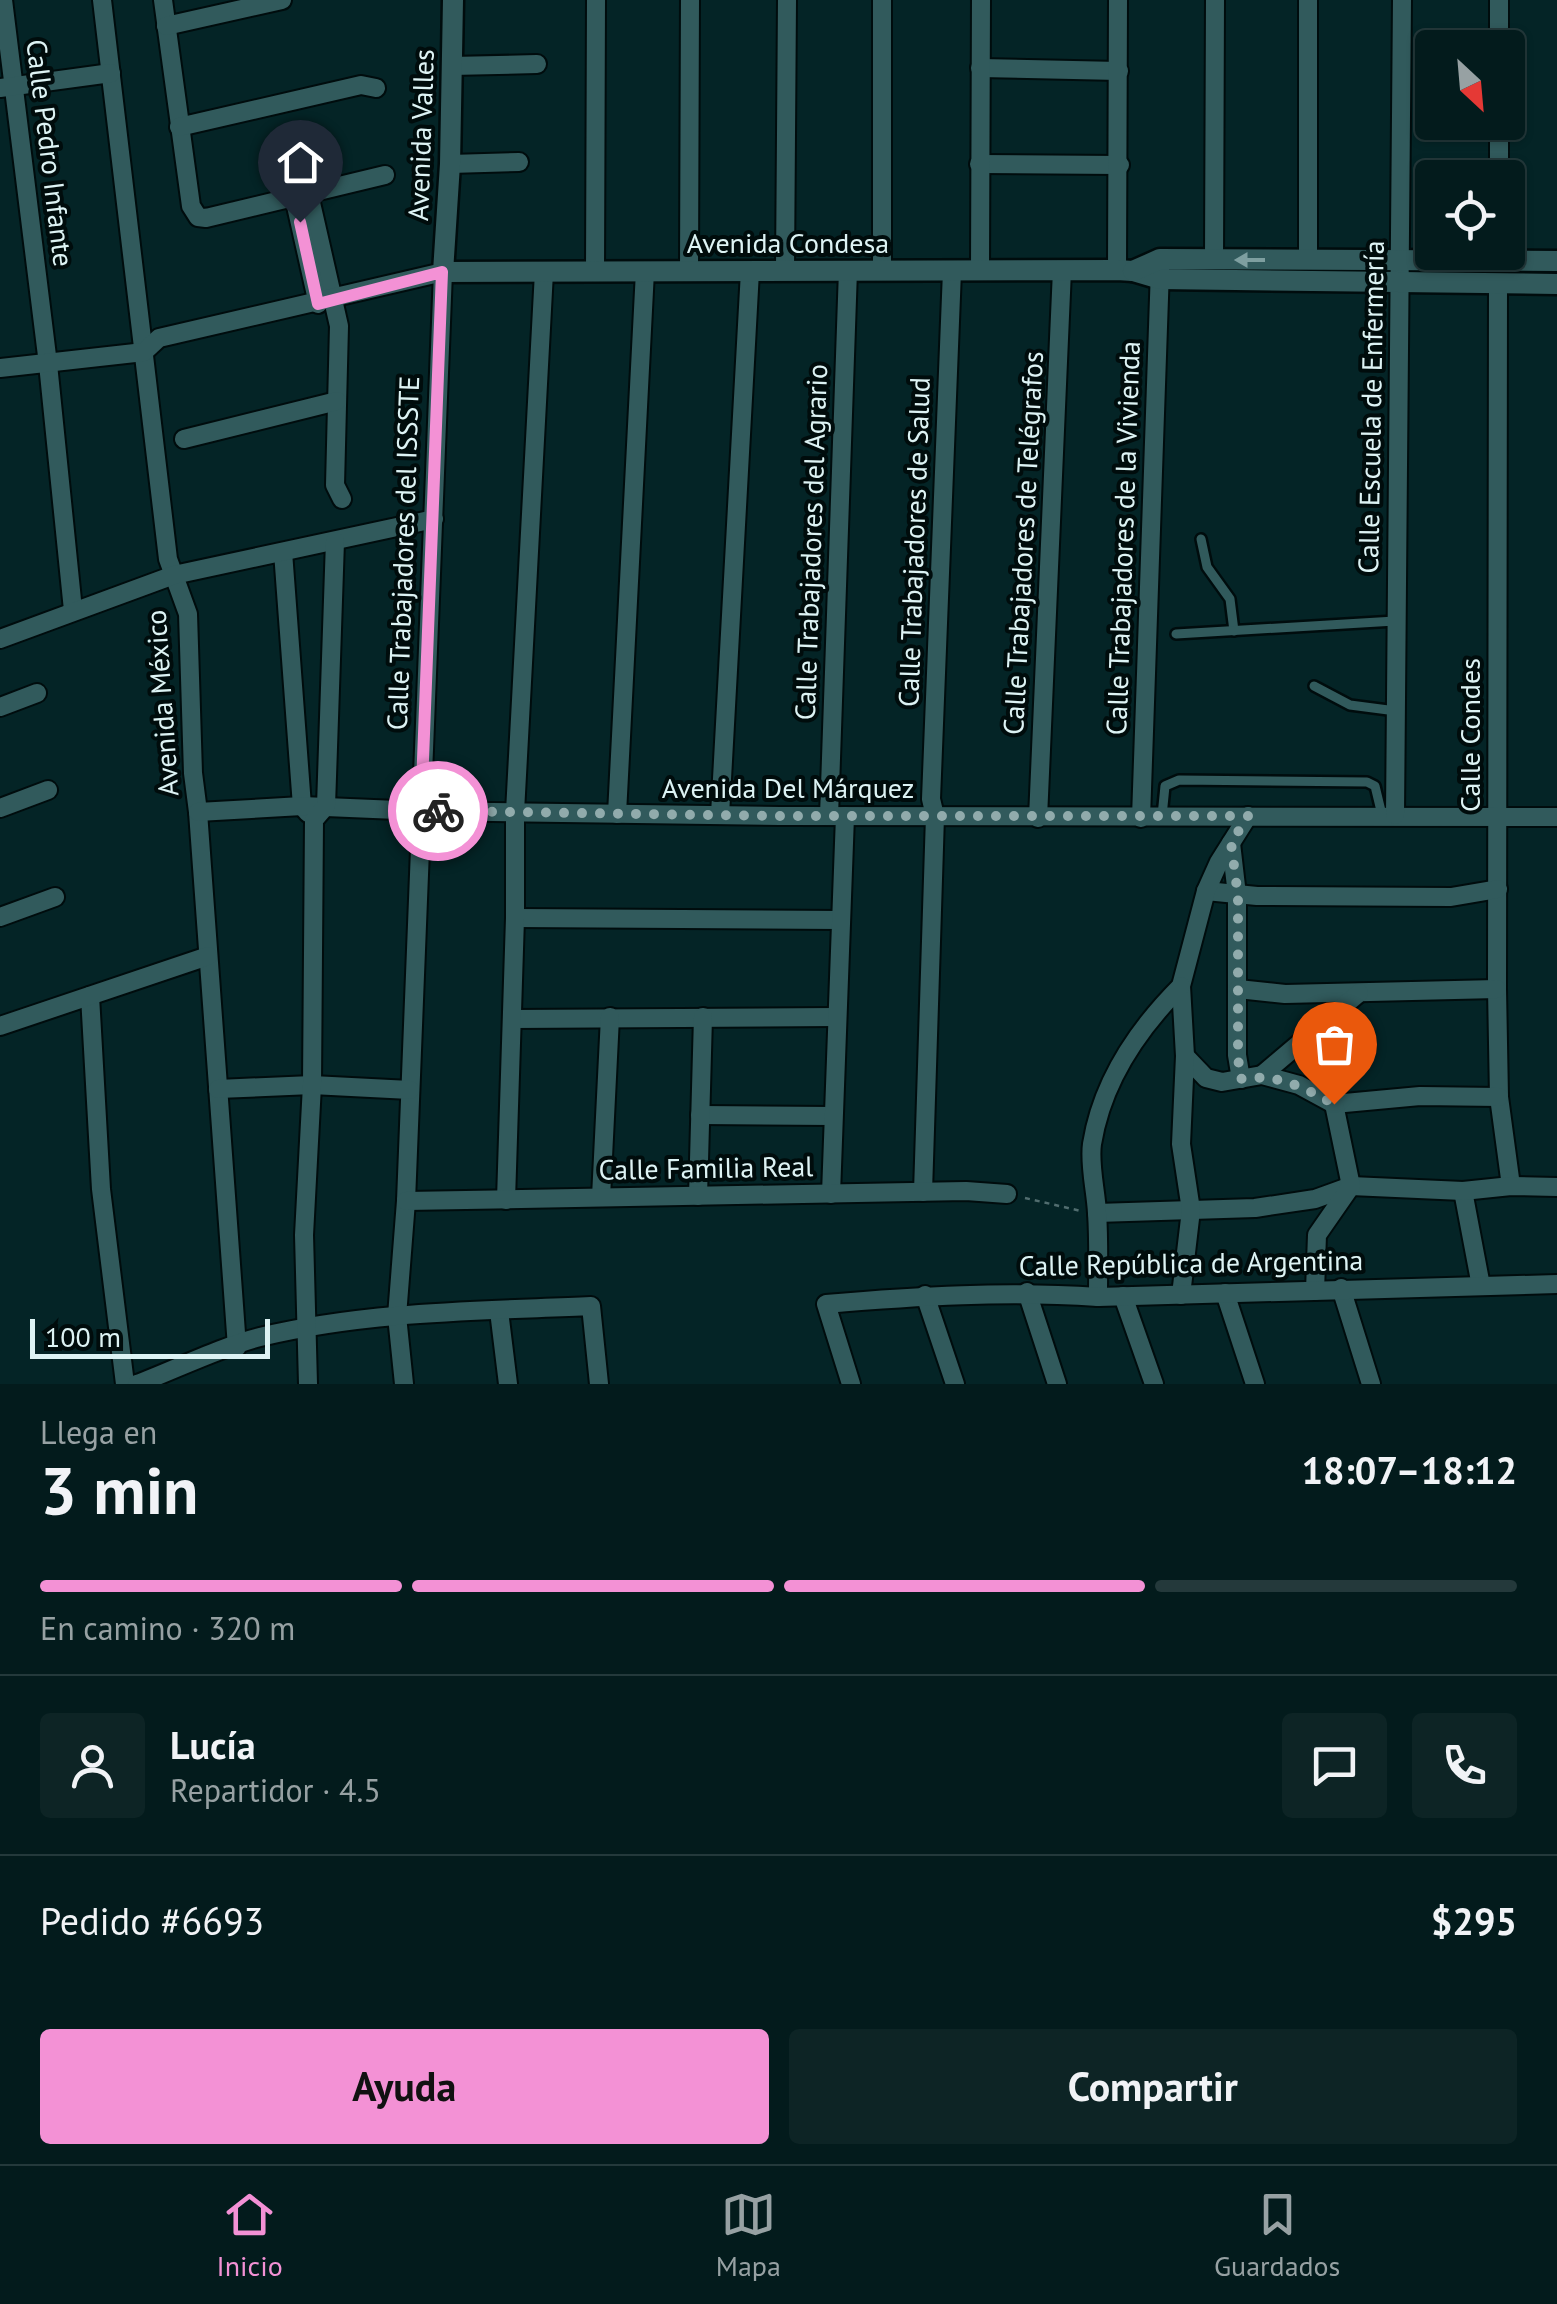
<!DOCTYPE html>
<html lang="es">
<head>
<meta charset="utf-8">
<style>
	:root { --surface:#031b1c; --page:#0d2425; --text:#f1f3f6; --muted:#97a1a3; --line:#24393b; --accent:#f391d5 }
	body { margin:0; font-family:"PT Sans",sans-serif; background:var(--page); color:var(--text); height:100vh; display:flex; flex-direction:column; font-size:38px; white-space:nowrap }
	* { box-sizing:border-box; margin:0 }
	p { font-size:32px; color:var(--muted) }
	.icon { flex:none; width:55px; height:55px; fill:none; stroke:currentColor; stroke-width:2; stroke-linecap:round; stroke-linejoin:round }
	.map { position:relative; height:1384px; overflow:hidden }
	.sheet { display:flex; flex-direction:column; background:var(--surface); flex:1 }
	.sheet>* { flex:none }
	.needle { width:65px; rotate:154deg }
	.tools { position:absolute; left:1415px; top:30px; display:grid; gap:20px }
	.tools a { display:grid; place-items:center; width:110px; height:110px; border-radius:10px; background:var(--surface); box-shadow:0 2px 8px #0004,0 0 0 2px var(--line); font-size:50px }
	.scale { position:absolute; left:30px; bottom:25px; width:240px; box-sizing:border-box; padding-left:10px; border:5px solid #ddf3f4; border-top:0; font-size:28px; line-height:35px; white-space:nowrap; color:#ddf3f4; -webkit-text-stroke:8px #000c0c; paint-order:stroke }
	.pin { position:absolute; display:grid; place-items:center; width:85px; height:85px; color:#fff; margin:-102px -42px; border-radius:50% 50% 50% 0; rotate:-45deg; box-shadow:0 0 10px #0007 }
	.pin .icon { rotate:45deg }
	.courier { position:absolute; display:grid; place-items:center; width:100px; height:100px; margin:-50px; border:8px solid #f391d5; border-radius:50%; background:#fff; color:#222; box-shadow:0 2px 12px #0007 }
	.summary em { font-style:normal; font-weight:800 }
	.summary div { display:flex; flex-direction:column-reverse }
	.summary { display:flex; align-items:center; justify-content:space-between; height:170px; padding:0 40px }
	h1 { font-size:65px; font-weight:800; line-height:75px }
	.bar { display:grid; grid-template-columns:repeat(4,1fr); gap:15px 10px; align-content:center; height:120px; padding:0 40px }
	.bar i { height:12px; border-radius:8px; background:var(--line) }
	.bar .active { background:var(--accent) }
	.bar p { grid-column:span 4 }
	.line { display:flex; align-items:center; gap:25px; padding:0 40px; border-top:2px solid var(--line) }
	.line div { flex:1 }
	.round { display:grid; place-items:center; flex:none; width:105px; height:105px; border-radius:10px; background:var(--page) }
	.primary-button { display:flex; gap:20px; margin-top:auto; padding:20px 40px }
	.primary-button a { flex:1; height:115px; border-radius:10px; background:var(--accent); color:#111; font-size:40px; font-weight:800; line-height:115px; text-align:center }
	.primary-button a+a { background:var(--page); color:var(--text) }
	.tabs { display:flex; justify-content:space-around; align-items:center; height:140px; border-top:2px solid var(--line); background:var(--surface); font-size:28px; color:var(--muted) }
	.tabs a { display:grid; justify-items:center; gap:5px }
	.tabs .active { color:var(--accent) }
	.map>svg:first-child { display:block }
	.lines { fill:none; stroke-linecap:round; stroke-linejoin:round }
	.service-casing { stroke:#000c0d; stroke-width:14 }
	.minor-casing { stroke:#000c0d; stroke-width:22 }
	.tertiary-casing { stroke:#000c0d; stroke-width:25 }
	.path { stroke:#516d6f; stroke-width:2.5; stroke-dasharray:5 5; stroke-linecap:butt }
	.service { stroke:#315a5c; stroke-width:9 }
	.minor { stroke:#315a5c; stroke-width:18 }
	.tertiary { stroke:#315a5c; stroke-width:20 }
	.oneway { fill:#7e9fa0 }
	.done { stroke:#91abac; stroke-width:10; stroke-dasharray:0 18 }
	.route { stroke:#f391d5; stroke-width:12 }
	.labels { text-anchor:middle; stroke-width:8; stroke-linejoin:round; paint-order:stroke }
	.street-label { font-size:28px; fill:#ddf3f4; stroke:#000c0c }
</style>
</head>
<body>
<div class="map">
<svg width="1557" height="1384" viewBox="0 0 1557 1384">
	<rect width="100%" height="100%" fill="#042426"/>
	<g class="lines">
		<defs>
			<g id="service">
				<polyline points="1201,539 1207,567 1230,599 1234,631"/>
				<polyline points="1176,634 1395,621"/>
				<polyline points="1314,686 1350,705 1396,711"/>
				<polyline points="1162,816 1165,786 1179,780 1367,782 1375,786 1382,815"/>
			</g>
			<g id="minor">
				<polyline points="3,0 48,364 73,610"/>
				<polyline points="102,0 168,559 188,614 193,773 198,812 237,1347"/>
				<polyline points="163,0 191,206 198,217 206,218 385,175"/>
				<polyline points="166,26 282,0"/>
				<polyline points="1499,48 1499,0"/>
				<polyline points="451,66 537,64"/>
				<polyline points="980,68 1119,71"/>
				<polyline points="0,88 111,73"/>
				<polyline points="179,127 361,85 376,88"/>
				<polyline points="450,164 519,162"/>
				<polyline points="979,164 1120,165"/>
				<polyline points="1499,178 1499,122"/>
				<polyline points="309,194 339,326 335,485 342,499"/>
				<polyline points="294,197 318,304"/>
				<polyline points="1308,259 1308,0"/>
				<polyline points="1214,260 1215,0"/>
				<polyline points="785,270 787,0"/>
				<polyline points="882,270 882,0"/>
				<polyline points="980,270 981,0"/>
				<polyline points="1117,270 1118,0"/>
				<polyline points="689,271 690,0"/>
				<polyline points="595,272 596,0"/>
				<polyline points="1498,283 1497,989 1499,1097 1511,1186"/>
				<polyline points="0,368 144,352 159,338 443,272 406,1201 397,1316 404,1384"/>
				<polyline points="184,439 337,401"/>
				<polyline points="283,552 302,806 308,813"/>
				<polyline points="0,639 174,575 434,519"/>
				<polyline points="0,707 37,693"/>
				<polyline points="0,808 48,790"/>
				<polyline points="198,812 302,806 421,811 780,816 1557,817"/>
				<polyline points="617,814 645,271"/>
				<polyline points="720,815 750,271"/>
				<polyline points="1395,815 1402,0"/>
				<polyline points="829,816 848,270"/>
				<polyline points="1038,818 1062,270"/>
				<polyline points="1141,818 1160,269"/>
				<polyline points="1231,843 1237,895 1237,1055 1241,1079"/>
				<polyline points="1206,891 1257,896 1451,897 1498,889"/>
				<polyline points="0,917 55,897"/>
				<polyline points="515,918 840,920"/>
				<polyline points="1238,989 1285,994 1497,989"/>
				<polyline points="90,996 101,1189 125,1384"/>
				<polyline points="513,1019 836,1017"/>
				<polyline points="0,1026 208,956"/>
				<polyline points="1185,1056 1206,1078 1222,1082 1262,1075 1299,1085 1334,1104 1420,1096 1499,1097"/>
				<polyline points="1262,1075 1359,993"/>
				<polyline points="218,1089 312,1085 410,1090"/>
				<polyline points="700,1115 832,1116"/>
				<polyline points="1463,1191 1481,1286"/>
				<polyline points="923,1192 935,816 931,799 952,271"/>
				<polyline points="831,1194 845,816"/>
				<polyline points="698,1196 703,1017"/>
				<polyline points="601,1197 610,1017"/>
				<polyline points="506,1200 515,918 515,812 544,272"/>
				<polyline points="406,1201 966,1191 1007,1194"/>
				<polyline points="1097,1213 1255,1208 1315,1199 1351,1186 1463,1191 1511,1186 1557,1187"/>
				<polyline points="1341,1288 1371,1384"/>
				<polyline points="1315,1291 1317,1235 1351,1186 1334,1104"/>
				<polyline points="1027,1292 1057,1384"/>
				<polyline points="1225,1293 1255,1384"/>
				<polyline points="925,1295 955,1384"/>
				<polyline points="1181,1295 1191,1210 1181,1144 1185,1056 1181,986 1206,891 1219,862 1248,816"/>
				<polyline points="1123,1296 1154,1384"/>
				<path d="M1098,1297C1098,1269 1099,1241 1097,1213C1096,1191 1089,1165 1092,1144C1102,1082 1138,1029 1181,986"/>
				<polyline points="499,1311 508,1384"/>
				<path d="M137,1384C174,1370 223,1346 260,1337C368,1311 481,1311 591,1306L599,1384"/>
				<polyline points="308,1384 304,1235 312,1085 314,820 326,806 335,541"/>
				<path d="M851,1384L826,1304C918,1296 1006,1291 1098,1297L1557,1284"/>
			</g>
			<g id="tertiary">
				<polyline points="453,0 450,164 443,272 1117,270 1133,271 1160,279 1557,284"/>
				<polyline points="1133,271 1160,259 1557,261"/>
			</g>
		</defs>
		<!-- service casing -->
		<use href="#service" class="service-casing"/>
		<!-- minor casing -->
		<use href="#minor" class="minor-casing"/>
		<!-- tertiary casing -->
		<use href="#tertiary" class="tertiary-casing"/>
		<!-- path -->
		<polyline class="path" points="1025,1198 1081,1211"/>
		<!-- service -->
		<use href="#service" class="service"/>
		<!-- minor -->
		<use href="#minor" class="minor"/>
		<!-- tertiary -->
		<use href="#tertiary" class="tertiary"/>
	</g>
	<!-- one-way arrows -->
	<defs><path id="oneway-solid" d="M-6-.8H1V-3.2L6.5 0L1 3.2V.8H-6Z" transform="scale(2.5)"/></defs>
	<use class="oneway" href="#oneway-solid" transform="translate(1250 260) rotate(180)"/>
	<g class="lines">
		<!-- done -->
		<path class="done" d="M438,811L780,816H1248L1231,843L1238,896V1055L1240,1079C1276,1073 1303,1087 1334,1104"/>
		<!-- route -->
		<polyline class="route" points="300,222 318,304 442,272 421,811 438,811"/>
	</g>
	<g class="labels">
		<!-- street labels -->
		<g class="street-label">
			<text transform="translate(421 135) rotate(-88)" y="10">Avenida Valles</text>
			<text transform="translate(50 153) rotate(83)" y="10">Calle Pedro Infante</text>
			<text x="788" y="253">Avenida Condesa</text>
			<text transform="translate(1371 407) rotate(-89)" y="10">Calle Escuela de Enfermería</text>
			<text transform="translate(1123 538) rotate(-88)" y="10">Calle Trabajadores de la Vivienda</text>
			<text transform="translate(811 542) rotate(-88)" y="10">Calle Trabajadores del Agrario</text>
			<text transform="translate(914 542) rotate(-88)" y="10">Calle Trabajadores de Salud</text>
			<text transform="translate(1023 543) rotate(-87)" y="10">Calle Trabajadores de Telégrafos</text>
			<text transform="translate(403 553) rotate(-88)" y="10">Calle Trabajadores del ISSSTE</text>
			<text transform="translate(162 703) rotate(-94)" y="10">Avenida México</text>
			<text transform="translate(1470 735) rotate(-90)" y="10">Calle Condes</text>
			<text x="788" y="798">Avenida Del Márquez</text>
			<text transform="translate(706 1168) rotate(-1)" y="10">Calle Familia Real</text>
			<text transform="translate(1191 1263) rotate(-1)" y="10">Calle República de Argentina</text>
		</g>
	</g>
</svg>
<div class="tools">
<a><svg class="needle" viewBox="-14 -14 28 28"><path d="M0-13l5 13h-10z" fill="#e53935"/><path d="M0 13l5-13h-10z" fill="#97a1a3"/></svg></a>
<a><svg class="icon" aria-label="locate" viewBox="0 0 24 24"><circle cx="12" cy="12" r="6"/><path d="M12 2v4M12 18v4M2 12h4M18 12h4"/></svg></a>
</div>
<div class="scale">100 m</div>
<div class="pin" style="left:1334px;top:1104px;background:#ea580c"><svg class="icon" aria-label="bag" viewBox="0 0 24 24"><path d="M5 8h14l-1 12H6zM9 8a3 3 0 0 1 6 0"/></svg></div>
<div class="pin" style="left:300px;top:222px;background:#1f2937"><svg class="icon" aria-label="home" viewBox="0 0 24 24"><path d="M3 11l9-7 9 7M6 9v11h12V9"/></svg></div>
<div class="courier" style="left:438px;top:811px"><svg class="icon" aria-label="bike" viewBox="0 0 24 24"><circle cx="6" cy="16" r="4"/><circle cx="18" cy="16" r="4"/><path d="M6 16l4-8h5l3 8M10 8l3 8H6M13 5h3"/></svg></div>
</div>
<section class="sheet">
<div class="summary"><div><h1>3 min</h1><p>Llega en</p></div><em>18:07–18:12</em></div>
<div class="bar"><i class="active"></i><i class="active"></i><i class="active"></i><i></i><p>En camino · 320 m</p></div>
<div class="line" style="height:180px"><a class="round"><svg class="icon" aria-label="person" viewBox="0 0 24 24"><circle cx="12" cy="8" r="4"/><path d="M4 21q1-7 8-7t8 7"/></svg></a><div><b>Lucía</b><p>Repartidor · 4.5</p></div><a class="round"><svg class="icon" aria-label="chat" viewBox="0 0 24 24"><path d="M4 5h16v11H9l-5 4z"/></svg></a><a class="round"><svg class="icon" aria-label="phone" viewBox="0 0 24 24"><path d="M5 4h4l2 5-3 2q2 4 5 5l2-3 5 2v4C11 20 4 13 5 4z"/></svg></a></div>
<div class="line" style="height:130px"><div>Pedido #6693</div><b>$295</b></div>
<div class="primary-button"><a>Ayuda</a><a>Compartir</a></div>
</section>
<nav class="tabs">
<a class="active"><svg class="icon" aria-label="home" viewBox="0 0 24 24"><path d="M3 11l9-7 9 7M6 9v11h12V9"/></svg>Inicio</a>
<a><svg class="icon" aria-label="map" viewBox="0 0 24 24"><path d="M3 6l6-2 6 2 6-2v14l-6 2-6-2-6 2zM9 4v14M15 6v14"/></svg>Mapa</a>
<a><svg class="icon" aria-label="saved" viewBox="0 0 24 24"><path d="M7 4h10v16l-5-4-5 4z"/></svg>Guardados</a>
</nav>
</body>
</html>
